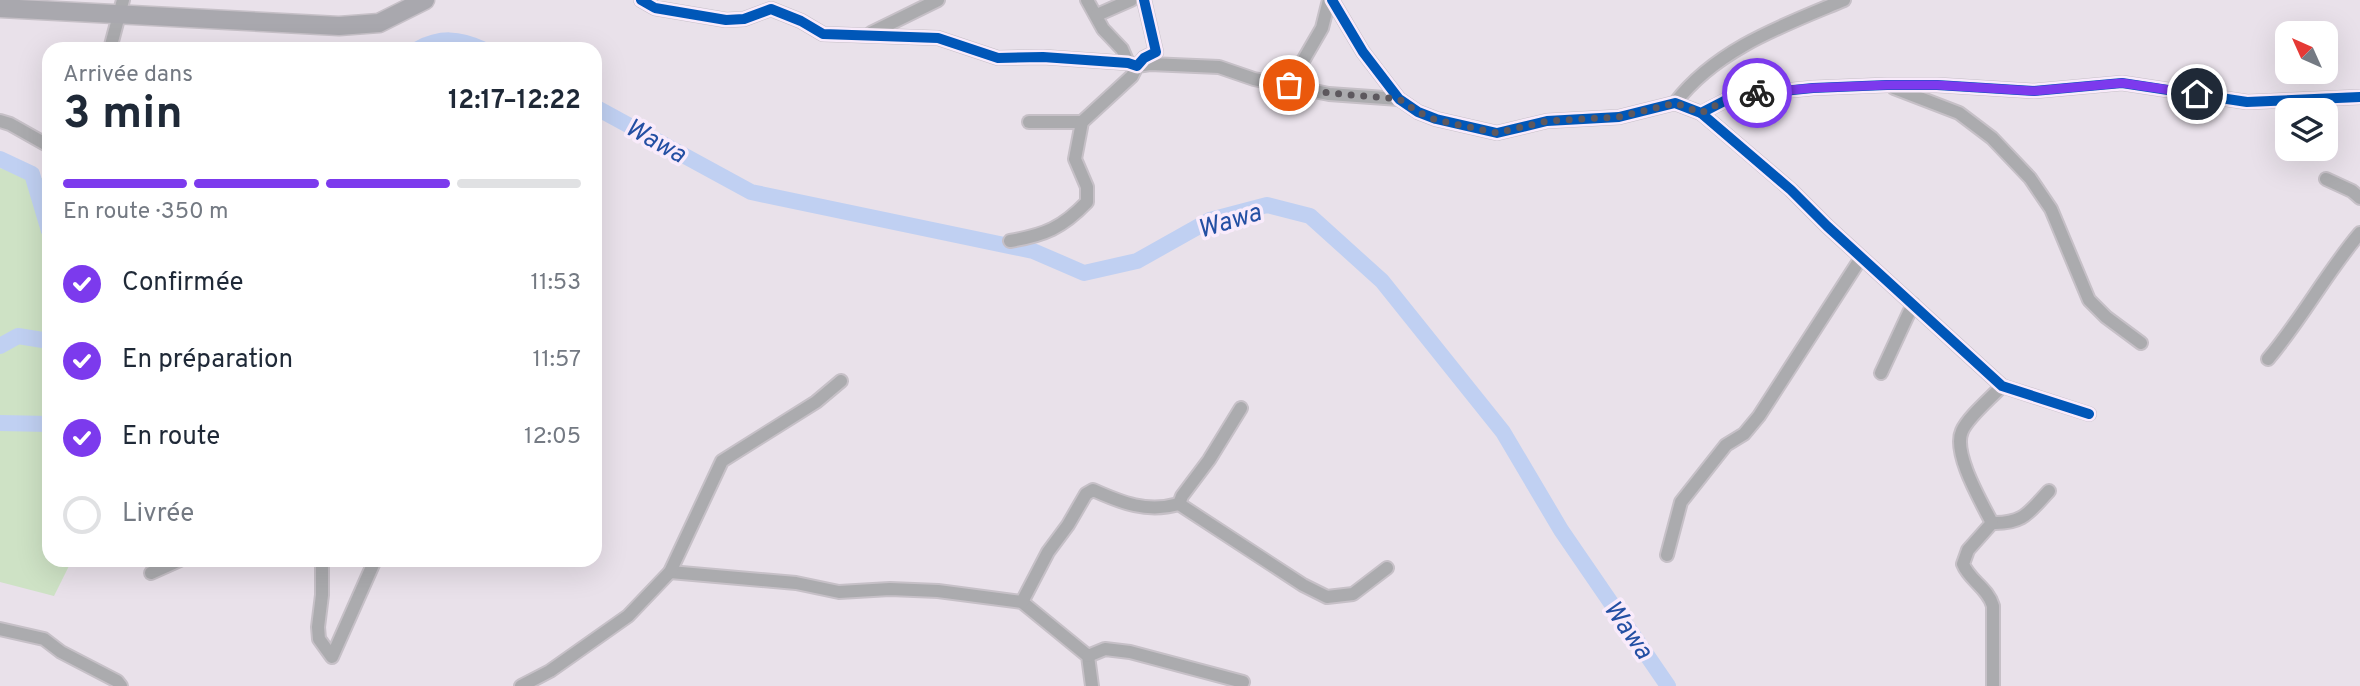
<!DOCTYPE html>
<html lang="fr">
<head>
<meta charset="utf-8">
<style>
	:root { --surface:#fff; --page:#f6f6f7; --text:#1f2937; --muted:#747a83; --line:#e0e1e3; --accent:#7c3aed }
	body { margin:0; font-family:Overpass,sans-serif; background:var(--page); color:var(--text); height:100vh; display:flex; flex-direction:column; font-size:26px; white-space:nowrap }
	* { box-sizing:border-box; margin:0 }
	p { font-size:23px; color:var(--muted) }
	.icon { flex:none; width:38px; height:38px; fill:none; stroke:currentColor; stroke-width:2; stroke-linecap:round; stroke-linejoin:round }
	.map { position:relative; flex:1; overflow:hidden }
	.panel { position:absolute; left:42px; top:42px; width:560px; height:525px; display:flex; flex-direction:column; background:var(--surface); border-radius:21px; box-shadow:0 7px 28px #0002 }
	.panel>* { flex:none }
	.needle { width:46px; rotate:315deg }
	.fabs { position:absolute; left:2275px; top:21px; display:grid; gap:14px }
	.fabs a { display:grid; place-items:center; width:63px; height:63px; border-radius:14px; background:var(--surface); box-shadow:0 7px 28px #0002; font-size:35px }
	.pin { position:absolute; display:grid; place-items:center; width:60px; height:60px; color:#fff; margin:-30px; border:4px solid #fff; border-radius:50%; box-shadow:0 2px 7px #0007 }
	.courier { position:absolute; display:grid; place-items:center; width:70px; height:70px; margin:-35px; border:5px solid #7c3aed; border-radius:50%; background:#fff; color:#222; box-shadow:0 2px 9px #0007 }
	.overview em { font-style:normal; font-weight:700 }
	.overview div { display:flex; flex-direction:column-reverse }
	.overview { display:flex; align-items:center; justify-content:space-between; height:119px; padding:0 21px }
	h1 { font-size:46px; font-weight:700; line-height:52px }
	.bar { display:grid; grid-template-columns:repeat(4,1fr); gap:10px 7px; align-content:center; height:84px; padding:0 21px }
	.bar i { height:9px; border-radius:5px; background:var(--line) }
	.bar .on { background:var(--accent) }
	.bar p { grid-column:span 4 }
	ol { padding:0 21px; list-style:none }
	li { display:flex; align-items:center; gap:21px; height:77px }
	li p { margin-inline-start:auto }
	li .icon { padding:7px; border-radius:50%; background:var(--accent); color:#fff; stroke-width:4 }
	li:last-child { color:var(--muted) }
	li i { width:38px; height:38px; border:4px solid var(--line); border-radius:50% }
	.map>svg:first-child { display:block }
	.green { fill:#cee2c5 }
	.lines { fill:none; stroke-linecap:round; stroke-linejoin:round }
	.river { stroke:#c0d0f2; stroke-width:16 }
	.minor-casing { stroke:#c6c0c7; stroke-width:16 }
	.highway-casing { stroke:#c6c0c7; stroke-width:21 }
	.minor { stroke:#ababae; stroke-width:12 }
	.highway { stroke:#a9a8ae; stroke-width:18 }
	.cycleway-casing { stroke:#f9ebfb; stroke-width:15 }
	.cycleway { stroke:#0057b8; stroke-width:10 }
	.done { stroke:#5d585e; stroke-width:7; stroke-dasharray:0 12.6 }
	.route { stroke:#7c3aed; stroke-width:9 }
	.labels { text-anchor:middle; stroke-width:7; stroke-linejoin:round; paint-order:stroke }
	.water-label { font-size:26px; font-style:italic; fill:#234fa3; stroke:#f9ebfb }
</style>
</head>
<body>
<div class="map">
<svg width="2360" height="686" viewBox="0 0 2360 686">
	<rect width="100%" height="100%" fill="#e9e1ea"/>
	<!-- green -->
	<polygon class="green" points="0,168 49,180 49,560 72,560 54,596 0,582"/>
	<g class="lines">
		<!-- river -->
		<g class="river">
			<path d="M418,49C440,37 459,38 482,49"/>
			<polyline points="595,107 751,192 1033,251 1084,273 1137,261 1210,220 1267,205 1310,216 1382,281 1503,432 1561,530 1668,686"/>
			<polyline points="0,159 32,174 49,231"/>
			<polyline points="0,346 18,336 49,341"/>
			<polyline points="0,423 49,424"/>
		</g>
		<defs>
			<g id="minor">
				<polyline points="641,0 655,8 726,20 744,19 771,9 801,21 823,34 938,38 998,58 1043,57 1128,63 1137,66 1144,58 1156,52 1144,0"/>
				<polyline points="1087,0 1103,29 1122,49 1128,63"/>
				<polyline points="1332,0 1363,52 1399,99 1418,112 1436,119 1497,133 1547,121 1619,117 1675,103 1701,113 1734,96 1813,88 1887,85 1937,85 2034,91 2122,83 2247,102 2360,97"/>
				<polyline points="1097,15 1131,0"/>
				<polyline points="871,33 938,0"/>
				<polyline points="110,49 123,0"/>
				<polyline points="1289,85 1322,28 1329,0"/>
				<polyline points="1894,88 1959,113 1992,138 2030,178 2051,209 2089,300 2106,317 2141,343"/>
				<path d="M1675,103C1716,49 1784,25 1844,0"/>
				<polyline points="1701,113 1791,190 1827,226 2002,386 2089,414"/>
				<polyline points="0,121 10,124 49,146"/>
				<polyline points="1029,122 1082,122"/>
				<polyline points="2326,179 2352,191 2360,198"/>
				<path d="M1010,241C1045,235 1062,228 1087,202V187L1075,159L1082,122L1132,76L1137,66L1150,64L1219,67L1254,79L1329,94L1399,99"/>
				<path d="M2268,359C2302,319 2326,273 2360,233"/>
				<polyline points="1881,373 1913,304"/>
				<path d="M2002,386C1991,398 1968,417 1962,431C1952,453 1982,503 1992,523C2024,524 2029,512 2049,491"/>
				<polyline points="1179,504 1182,496 1209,460 1241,408"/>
				<path d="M1992,523L1968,550L1963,564C1969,580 1988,588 1993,606V686"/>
				<polyline points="1667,555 1681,502 1726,445 1744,434 1759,416 1861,258"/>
				<polyline points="322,560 322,595 318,627 319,639 332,657 375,560"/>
				<polyline points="670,572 796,583 839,592 890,589 938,591 1022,602 1088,656 1092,686"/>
				<polyline points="151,573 180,560"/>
				<path d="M1022,602L1048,552L1068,525L1086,494L1093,490C1122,503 1147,513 1179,504L1303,585L1327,597L1353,594L1387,568"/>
				<polyline points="0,629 44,639 61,652 117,681 121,686"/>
				<polyline points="1088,656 1105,649 1130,652 1243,682"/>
				<polyline points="521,686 550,671 628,616 670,572 722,461 816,402 841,381"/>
			</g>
			<polyline id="highway" points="0,8 339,26 379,23 425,0"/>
		</defs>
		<!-- minor casing -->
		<use href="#minor" class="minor-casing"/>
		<!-- highway casing -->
		<use href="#highway" class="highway-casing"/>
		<!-- minor -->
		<use href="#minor" class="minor"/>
		<!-- highway -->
		<use href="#highway" class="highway"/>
		<defs>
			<g id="cycleway">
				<polyline points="641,0 655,8 726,20 744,19 771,9 801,21 823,34 938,38 998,58 1043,57 1128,63 1137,66 1144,58 1156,52 1144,0"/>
				<polyline points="1332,0 1363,52 1399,99 1418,112 1436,119 1497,133 1547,121 1619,117 1675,103 1701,113 1734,96 1813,88 1887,85 1937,85 2034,91 2122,83 2247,102 2360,97"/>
				<polyline points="1701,113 1791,190 1827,226 2002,386 2089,414"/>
			</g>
		</defs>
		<!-- cycleway casing -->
		<use href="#cycleway" class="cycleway-casing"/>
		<!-- cycleway -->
		<use href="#cycleway" class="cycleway"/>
	</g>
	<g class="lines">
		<!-- done -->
		<polyline class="done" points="1289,85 1329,93 1399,99 1418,112 1436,120 1497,133 1547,121 1619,117 1675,103 1701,113 1734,96 1757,93"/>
		<!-- route -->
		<polyline class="route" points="1757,93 1813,88 1887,85 1937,85 2034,91 2122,83 2197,94"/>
	</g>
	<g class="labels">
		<!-- water labels -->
		<g class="water-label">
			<text transform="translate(656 140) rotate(29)" y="9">Wawa</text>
			<text transform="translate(1229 220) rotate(-17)" y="9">Wawa</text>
			<text transform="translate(1629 629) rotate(55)" y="9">Wawa</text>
		</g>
	</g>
</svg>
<div class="fabs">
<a><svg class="needle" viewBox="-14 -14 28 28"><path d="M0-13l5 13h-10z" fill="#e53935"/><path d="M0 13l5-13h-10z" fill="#747a83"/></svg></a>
<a><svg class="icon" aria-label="layers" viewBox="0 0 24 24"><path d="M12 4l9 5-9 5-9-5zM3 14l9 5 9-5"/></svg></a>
</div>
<div class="pin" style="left:1289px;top:85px;background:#ea580c"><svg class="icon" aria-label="bag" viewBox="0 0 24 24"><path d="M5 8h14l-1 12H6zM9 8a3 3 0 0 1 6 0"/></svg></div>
<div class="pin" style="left:2197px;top:94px;background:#1f2937"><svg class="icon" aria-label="home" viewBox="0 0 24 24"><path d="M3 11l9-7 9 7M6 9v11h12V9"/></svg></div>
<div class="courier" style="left:1757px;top:93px"><svg class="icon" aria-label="bike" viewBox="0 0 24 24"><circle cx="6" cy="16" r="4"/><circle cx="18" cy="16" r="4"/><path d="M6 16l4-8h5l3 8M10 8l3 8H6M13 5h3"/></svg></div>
<section class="panel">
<div class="overview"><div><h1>3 min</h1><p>Arrivée dans</p></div><em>12:17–12:22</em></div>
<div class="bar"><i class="on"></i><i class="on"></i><i class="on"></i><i></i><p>En route · 350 m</p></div>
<ol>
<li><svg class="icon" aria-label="check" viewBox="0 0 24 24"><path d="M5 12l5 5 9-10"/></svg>Confirmée<p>11:53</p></li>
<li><svg class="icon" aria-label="check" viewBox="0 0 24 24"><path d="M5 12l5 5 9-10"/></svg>En préparation<p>11:57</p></li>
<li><svg class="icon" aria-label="check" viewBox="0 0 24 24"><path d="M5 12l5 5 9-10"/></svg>En route<p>12:05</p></li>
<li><i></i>Livrée</li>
</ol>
</section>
</div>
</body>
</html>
